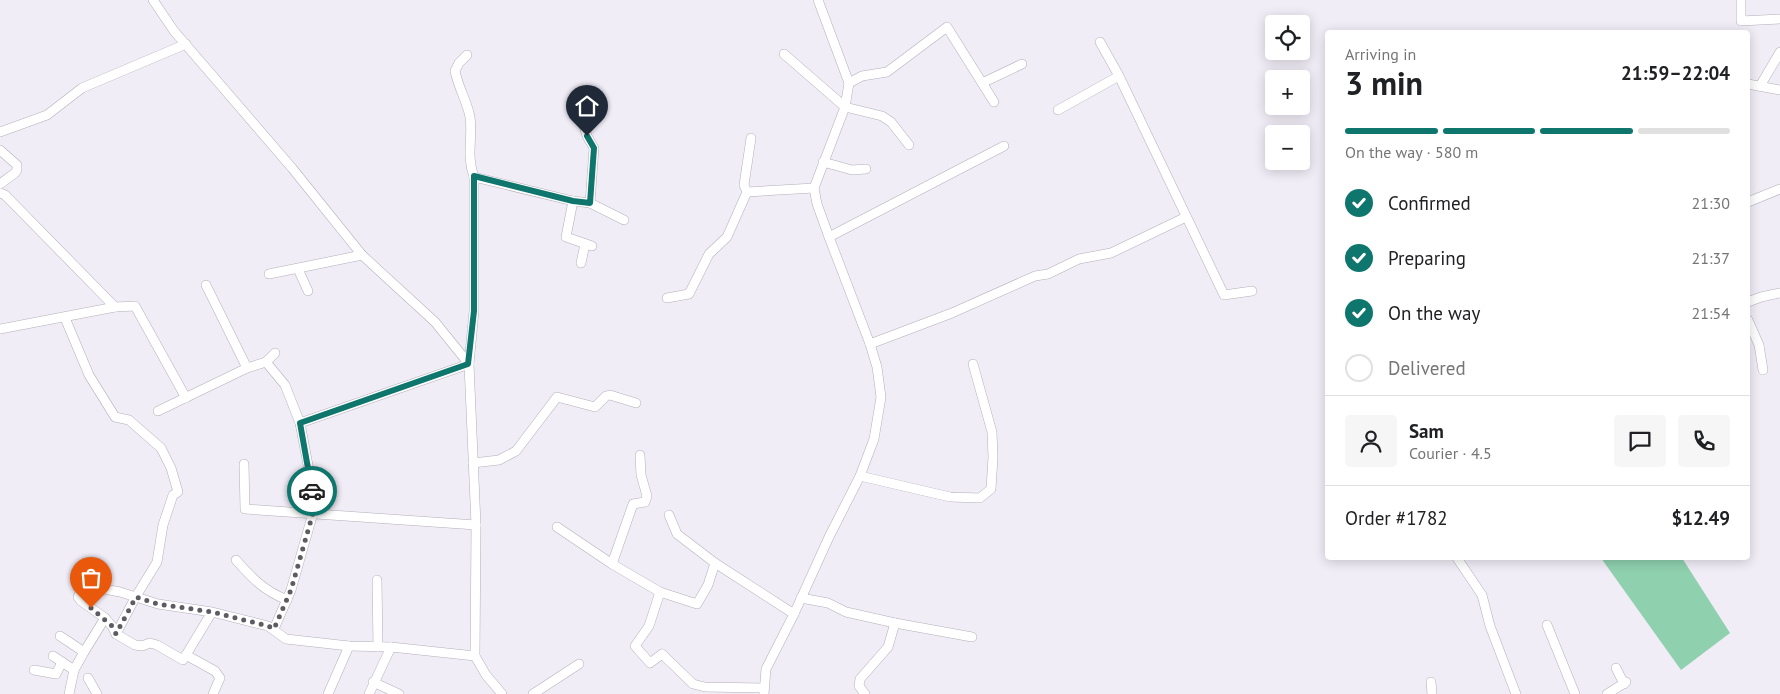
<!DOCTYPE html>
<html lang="en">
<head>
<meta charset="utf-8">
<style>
	:root { --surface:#fff; --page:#f6f6f6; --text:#202124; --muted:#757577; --line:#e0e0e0; --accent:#0f766e }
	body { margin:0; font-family:"PT Sans",sans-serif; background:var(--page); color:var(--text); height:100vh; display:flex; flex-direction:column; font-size:19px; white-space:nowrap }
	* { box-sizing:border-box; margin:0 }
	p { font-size:16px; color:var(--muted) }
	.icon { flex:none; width:28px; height:28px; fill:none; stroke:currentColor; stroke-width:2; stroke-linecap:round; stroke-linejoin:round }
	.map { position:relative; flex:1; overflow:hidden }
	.sheet { position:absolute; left:1325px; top:30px; width:425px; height:530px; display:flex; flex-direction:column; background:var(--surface); border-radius:5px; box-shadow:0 2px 12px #0003 }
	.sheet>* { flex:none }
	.tools { position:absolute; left:1265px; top:15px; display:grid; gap:10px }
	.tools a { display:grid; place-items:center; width:45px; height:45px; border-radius:5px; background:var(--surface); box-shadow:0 2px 12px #0003; font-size:25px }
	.pin { position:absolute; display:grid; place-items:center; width:42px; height:42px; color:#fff; margin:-51px -21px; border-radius:50% 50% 50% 0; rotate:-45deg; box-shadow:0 0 5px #0007 }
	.pin .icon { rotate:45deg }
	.courier { position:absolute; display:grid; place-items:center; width:50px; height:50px; margin:-25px; border:4px solid #0f766e; border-radius:50%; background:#fff; color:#222; box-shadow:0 1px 6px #0007 }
	.headline em { font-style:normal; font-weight:600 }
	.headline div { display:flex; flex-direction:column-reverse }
	.headline { display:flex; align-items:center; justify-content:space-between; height:85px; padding:0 20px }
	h1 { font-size:32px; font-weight:600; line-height:38px }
	.bar { display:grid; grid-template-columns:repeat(4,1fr); gap:8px 5px; align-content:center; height:60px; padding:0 20px }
	.bar i { height:6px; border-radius:4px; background:var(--line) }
	.bar .current { background:var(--accent) }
	.bar p { grid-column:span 4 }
	.line { display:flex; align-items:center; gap:12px; padding:0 20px; border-top:1px solid var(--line) }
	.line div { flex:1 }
	.round { display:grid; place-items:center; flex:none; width:52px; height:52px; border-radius:5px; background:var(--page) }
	ol { padding:0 20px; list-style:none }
	li { display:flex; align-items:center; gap:15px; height:55px }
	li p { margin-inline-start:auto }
	li .icon { padding:5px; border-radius:50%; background:var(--accent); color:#fff; stroke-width:4 }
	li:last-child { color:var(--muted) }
	li i { width:28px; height:28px; border:2px solid var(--line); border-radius:50% }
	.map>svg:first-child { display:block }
	.forest { fill:#8fd0af }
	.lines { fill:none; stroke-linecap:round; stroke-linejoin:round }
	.minor-casing { stroke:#b3afb9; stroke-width:10 }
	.minor { stroke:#fff; stroke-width:9 }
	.done { stroke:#5e5c62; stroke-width:5; stroke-dasharray:0 9 }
	.route { stroke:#0f766e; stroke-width:6 }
</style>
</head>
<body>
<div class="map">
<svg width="1780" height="694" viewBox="0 0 1780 694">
	<rect width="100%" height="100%" fill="#f1edf7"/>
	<!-- forest -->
	<polygon class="forest" points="1601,558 1682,558 1730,633 1681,670"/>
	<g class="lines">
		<defs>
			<g id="minor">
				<polyline points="153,0 174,31 292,168 362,255 435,322 469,364 476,525 475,656 486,675 502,694"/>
				<polyline points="1741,0 1741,21 1780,19"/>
				<polyline points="1100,42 1119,76 1224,295 1252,291"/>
				<polyline points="784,54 845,107 882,116 891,122 909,145"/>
				<polyline points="849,83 862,76 887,72 947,27 994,102"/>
				<polyline points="982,83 1022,64"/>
				<polyline points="1748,84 1780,90"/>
				<polyline points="1760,86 1780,52"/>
				<polyline points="1058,110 1119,76"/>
				<polyline points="582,119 587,136 594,148 590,203"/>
				<polyline points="0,132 47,115 82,88 186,44"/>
				<polyline points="0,150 17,165 17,170 15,173 0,184"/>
				<polyline points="823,162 852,170 866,169"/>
				<polyline points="474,177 573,201 590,203 624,220"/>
				<polyline points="747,192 814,188"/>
				<polyline points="0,193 5,195 115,307"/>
				<polyline points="573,201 566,237 592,246"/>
				<polyline points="1748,202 1780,189"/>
				<polyline points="829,237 1004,146"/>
				<polyline points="581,263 585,244"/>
				<polyline points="298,269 308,291"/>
				<polyline points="269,274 362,255"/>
				<polyline points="206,285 247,368"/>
				<polyline points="667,298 689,294 709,254 727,237 747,192 744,185 751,138"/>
				<polyline points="1748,302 1761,297 1780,293"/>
				<polyline points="65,318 89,375 115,417 129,420 161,448 171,468 178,492 173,495 163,525 157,562 135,598 116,634"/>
				<polyline points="1748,320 1759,345 1763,370"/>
				<polyline points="0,329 115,307 135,306 186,398"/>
				<polyline points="870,344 952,313 1035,276 1048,274 1079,259 1111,253 1186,217"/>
				<polyline points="266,362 285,385 300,423 312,486 313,513 291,590 274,629"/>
				<polyline points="158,411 247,368 266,362 275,353"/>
				<path d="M300,423L469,364L474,311V177C466,156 473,137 470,117C467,101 458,87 455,71L459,63L467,55"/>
				<polyline points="473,463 499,460 516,451 557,397 595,407 606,396 610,395 636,403"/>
				<polyline points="244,464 245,509 476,525"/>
				<polyline points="860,476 950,497 980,498 991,489 993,457 992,432 973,364"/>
				<polyline points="669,515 677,534 715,563 794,614"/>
				<polyline points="557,527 612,564 660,592 697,604 708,585 715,563"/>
				<polyline points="1457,558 1482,595 1490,626 1516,694"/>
				<path d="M236,560C253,579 263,590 287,600"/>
				<polyline points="612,564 633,504 645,502 647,496 641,475 640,455"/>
				<polyline points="377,580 378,647"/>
				<polyline points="660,592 649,626 635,646 650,663 662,654 693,684 705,687 764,688"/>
				<polyline points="801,598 828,603 846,612 895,623 972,637"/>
				<polyline points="212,612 183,660 157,645 150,643 142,646 135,645 116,634 112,626 105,618 81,601 78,597 84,585 120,592 158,604 212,612 268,626 286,639 349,646 391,647 475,656"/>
				<polyline points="1547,625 1575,694"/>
				<polyline points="60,636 84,652 105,618"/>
				<polyline points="186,655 215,671 220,678 213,694"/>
				<polyline points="53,656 74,670 84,652"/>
				<polyline points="1616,668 1624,684"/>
				<polyline points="34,670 56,674 62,662"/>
				<polyline points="88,678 97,694"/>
				<polyline points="373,682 399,694"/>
				<polyline points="1431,682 1432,694"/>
				<polyline points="69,694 74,670"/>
				<polyline points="328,694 349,646"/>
				<polyline points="369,694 391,647"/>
				<polyline points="533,694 579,664"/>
				<polyline points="764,694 766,669 794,614 829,537 860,476 874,439 881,397 877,367 870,344 829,237 817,204 814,188 845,107 849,83 818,0"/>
				<polyline points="865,694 859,686 860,679 888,647 895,623"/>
				<polyline points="1607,694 1626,682"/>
			</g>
		</defs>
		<!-- minor casing -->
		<use href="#minor" class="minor-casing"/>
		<!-- minor -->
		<use href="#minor" class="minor"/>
	</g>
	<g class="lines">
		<!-- done -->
		<polyline class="done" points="91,608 112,626 116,634 136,597 158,604 212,612 268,626 274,629 291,590 313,513 312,491"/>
		<!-- route -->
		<polyline class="route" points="312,491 300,423 468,364 474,311 474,176 573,201 590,203 594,148 587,136"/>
	</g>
</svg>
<div class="tools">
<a><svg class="icon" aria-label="locate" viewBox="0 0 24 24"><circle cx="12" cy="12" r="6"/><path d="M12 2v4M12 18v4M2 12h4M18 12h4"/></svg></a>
<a>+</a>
<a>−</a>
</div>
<div class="pin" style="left:91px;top:608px;background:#ea580c"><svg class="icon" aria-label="bag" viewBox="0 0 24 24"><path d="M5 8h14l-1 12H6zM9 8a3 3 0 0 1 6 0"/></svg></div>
<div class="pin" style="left:587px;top:136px;background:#1f2937"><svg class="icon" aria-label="home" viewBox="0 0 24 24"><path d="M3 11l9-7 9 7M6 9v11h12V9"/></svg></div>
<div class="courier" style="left:312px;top:491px"><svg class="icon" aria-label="car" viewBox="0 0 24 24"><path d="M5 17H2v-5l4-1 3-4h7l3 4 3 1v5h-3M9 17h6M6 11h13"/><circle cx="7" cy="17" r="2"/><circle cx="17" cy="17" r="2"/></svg></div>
<section class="sheet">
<div class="headline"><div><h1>3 min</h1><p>Arriving in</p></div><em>21:59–22:04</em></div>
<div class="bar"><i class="current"></i><i class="current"></i><i class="current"></i><i></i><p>On the way · 580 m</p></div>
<ol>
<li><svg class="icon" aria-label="check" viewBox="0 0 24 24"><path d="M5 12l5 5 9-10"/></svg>Confirmed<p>21:30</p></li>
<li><svg class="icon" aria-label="check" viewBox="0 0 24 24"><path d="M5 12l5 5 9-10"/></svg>Preparing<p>21:37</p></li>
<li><svg class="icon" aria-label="check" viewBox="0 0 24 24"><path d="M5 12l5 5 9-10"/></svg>On the way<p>21:54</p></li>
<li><i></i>Delivered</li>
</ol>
<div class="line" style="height:90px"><a class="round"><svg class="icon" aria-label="person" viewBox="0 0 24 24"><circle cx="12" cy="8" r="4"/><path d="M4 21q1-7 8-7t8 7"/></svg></a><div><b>Sam</b><p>Courier · 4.5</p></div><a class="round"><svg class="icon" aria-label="chat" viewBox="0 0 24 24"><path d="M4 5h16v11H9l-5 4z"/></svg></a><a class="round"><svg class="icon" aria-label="phone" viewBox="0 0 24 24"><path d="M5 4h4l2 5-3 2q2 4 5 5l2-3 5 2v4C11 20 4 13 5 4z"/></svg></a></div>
<div class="line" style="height:65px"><div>Order #1782</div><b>$12.49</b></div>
</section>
</div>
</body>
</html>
